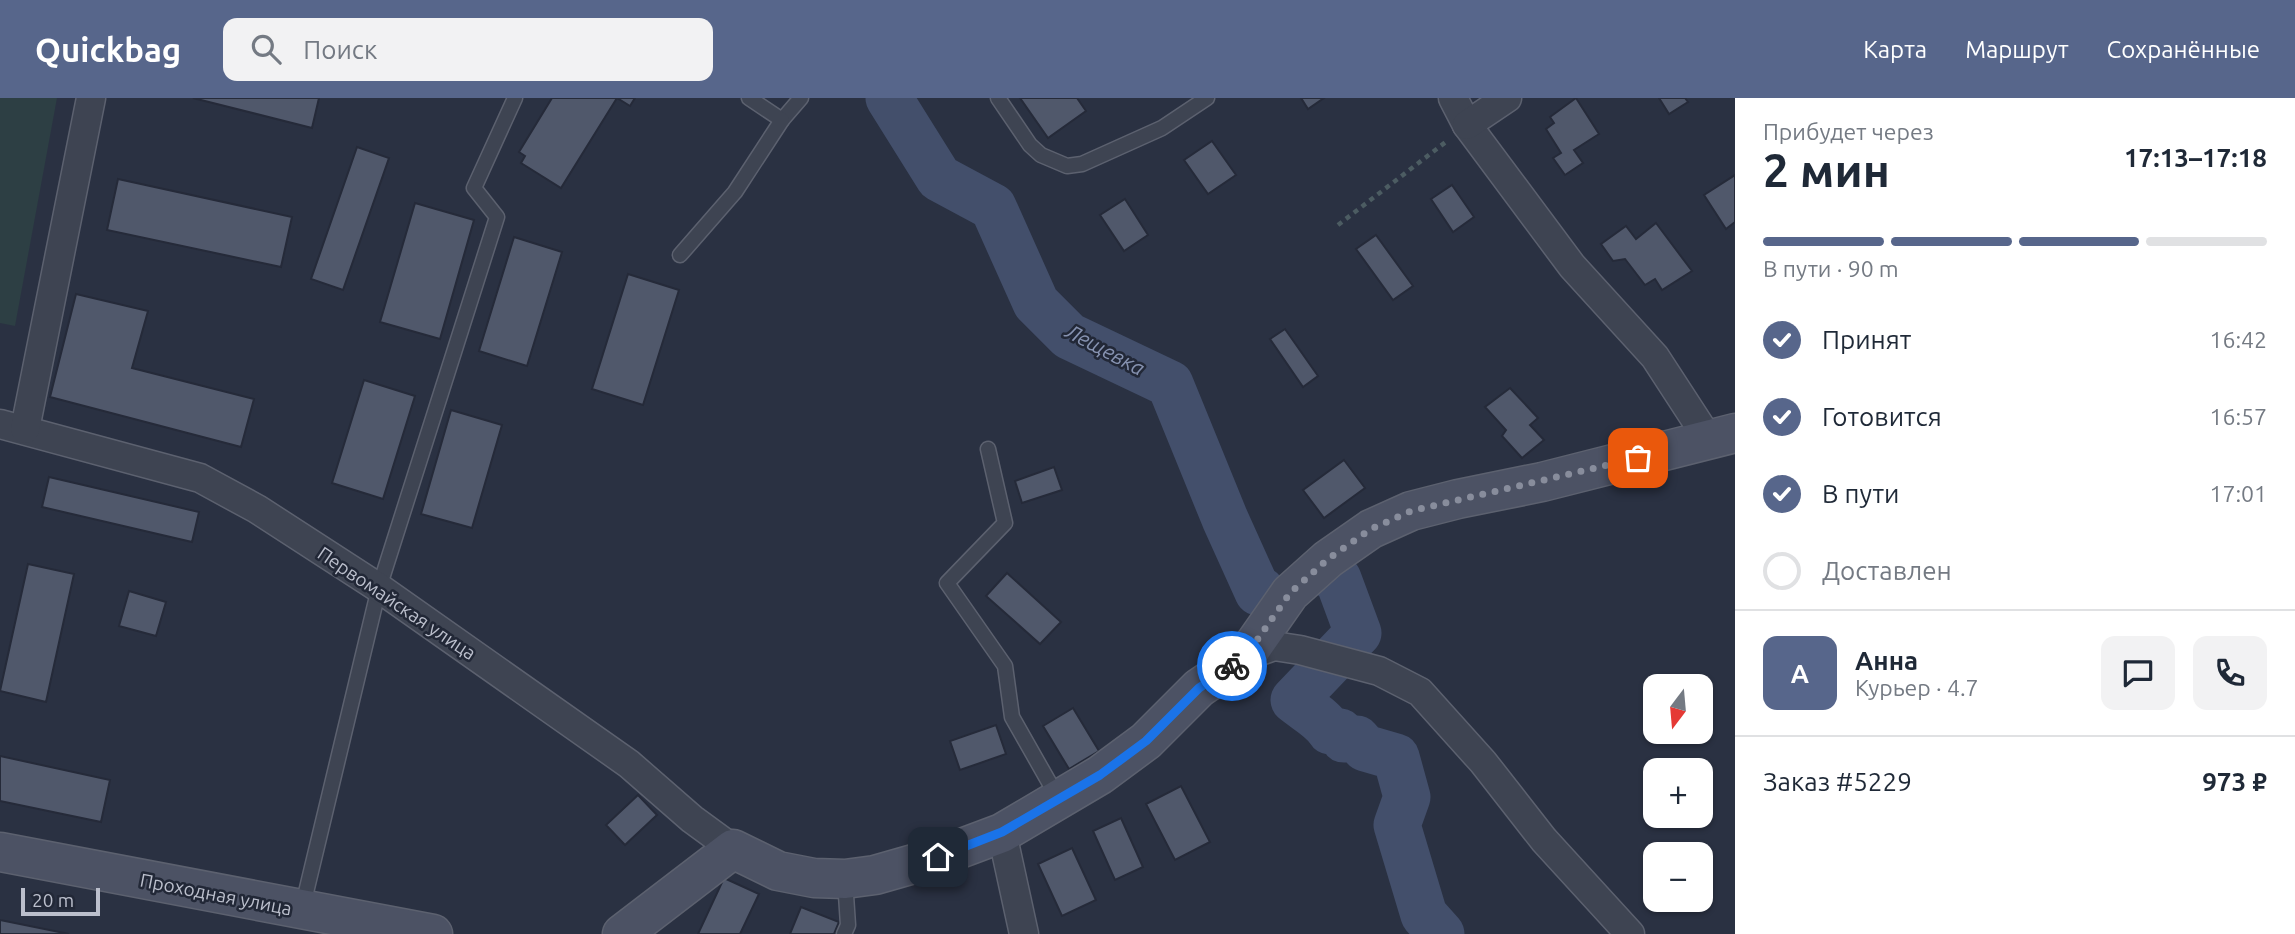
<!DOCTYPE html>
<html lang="ru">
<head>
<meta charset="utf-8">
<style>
	:root { --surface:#fff; --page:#f2f2f3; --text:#1f2937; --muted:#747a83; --line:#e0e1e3; --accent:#57668b }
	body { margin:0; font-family:Ubuntu,sans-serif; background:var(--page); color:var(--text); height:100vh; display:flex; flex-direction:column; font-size:26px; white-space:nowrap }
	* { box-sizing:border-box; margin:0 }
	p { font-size:23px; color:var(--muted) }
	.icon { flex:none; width:38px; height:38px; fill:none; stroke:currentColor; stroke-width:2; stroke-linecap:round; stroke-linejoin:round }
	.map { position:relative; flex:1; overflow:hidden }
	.details { display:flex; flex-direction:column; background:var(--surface); width:560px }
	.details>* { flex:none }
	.needle { width:46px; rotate:196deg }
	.buttons { position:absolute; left:1643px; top:576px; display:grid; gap:14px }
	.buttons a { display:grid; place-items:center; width:70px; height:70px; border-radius:14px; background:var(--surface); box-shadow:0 2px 5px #0004; font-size:35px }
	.scale { position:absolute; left:21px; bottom:18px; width:79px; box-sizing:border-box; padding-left:7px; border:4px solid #bbbfcc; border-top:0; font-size:19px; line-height:24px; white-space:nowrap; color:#bbbfcc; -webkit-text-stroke:5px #222837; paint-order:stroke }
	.pin { position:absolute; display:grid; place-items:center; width:60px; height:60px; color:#fff; margin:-30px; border-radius:14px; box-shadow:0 4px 10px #0006 }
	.courier { position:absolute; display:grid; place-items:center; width:70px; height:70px; margin:-35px; border:5px solid #1a73e8; border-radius:50%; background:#fff; color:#222; box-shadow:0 2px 9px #0007 }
	.headline em { font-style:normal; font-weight:600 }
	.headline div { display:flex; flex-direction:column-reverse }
	.headline { display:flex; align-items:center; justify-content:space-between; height:119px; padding:0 28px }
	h1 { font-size:46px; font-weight:600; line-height:52px }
	.bar { display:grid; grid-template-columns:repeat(4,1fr); gap:10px 7px; align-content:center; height:84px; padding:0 28px }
	.bar i { height:9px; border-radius:5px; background:var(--line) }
	.bar .on { background:var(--accent) }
	.bar p { grid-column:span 4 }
	.line { display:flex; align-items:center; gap:18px; padding:0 28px; border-top:2px solid var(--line) }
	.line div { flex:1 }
	.round { display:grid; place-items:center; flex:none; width:74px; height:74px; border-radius:14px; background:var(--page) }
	ol { padding:0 28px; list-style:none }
	li { display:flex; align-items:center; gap:21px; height:77px }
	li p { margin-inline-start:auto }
	li .icon { padding:7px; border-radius:50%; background:var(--accent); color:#fff; stroke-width:4 }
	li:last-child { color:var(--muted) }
	li i { width:38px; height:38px; border:4px solid var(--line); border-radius:50% }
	header { display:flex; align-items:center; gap:42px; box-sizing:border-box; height:98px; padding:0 35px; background:var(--accent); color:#fff }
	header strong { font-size:33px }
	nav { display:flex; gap:38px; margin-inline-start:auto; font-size:24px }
	.search { width:490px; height:63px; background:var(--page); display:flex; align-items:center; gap:18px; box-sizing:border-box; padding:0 24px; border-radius:14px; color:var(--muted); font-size:26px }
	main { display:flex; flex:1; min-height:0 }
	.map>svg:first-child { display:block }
	.green { fill:#2d3f44 }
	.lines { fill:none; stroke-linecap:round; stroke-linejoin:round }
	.river { stroke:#434f6b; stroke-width:47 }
	.building { fill:#50586b; stroke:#252a39; stroke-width:2 }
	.lane-casing { stroke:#5c616f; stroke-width:17 }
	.street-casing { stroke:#5c616f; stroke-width:31 }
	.secondary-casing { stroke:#5c616f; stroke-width:41 }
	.path { stroke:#4c5c62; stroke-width:4.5; stroke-dasharray:5 5; stroke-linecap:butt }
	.lane { stroke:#3e4452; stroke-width:14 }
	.street { stroke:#3e4452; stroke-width:28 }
	.secondary { stroke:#4c5264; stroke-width:38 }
	.done { stroke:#888d9c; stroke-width:7; stroke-dasharray:0 12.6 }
	.route { stroke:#1a73e8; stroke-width:9 }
	.labels { text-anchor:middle; stroke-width:5; stroke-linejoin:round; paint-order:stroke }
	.street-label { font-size:19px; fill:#bbbfcc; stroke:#222837 }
	.water-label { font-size:21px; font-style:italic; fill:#8692b0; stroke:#222837 }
</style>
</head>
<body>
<header>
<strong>Quickbag</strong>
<div class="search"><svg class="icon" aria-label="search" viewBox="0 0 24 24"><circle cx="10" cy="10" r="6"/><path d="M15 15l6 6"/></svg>Поиск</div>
<nav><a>Карта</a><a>Маршрут</a><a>Сохранённые</a></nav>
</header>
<main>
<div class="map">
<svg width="1735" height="836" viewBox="0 0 1735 836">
	<rect width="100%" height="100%" fill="#2a3142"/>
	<!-- green -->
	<polygon class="green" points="0,0 57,0 15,228 0,225"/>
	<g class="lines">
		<!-- river -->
		<g class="river">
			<polyline points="889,0 939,80 993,109 1036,205 1069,238 1170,286 1225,421 1258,494 1262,493"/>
			<path d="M1335,481H1338L1358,535L1294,602C1306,612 1322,620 1330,633L1340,634L1344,641H1357L1365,650L1396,659L1407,699L1397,727L1424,817L1441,836"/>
		</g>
	</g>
	<!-- building -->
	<g class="building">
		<polygon points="193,0 319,0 312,30"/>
		<polygon points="552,0 635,0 630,8 617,0 561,90 521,65 525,58 519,54"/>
		<polygon points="1020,0 1077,0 1086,13 1048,40"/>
		<polygon points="1301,0 1324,0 1308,11"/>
		<polygon points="1576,0 1599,36 1574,52 1583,65 1565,77 1553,60 1561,55 1546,31 1554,25 1550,19"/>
		<polygon points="1659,0 1685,0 1688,4 1669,16"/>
		<polygon points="1212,43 1236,77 1208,96 1184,62"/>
		<polygon points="357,49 389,60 343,192 311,181"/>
		<polygon points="1735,77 1735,124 1726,131 1704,97"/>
		<polygon points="118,81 292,119 281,169 107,132"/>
		<polygon points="1452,87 1474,119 1453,134 1431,101"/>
		<polygon points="1125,101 1148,137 1124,153 1100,117"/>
		<polygon points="415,105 474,122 440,241 380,224"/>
		<polygon points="1656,125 1692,173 1662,192 1655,181 1645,187 1625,161 1613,163 1601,146 1626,128 1636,141"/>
		<polygon points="1376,137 1413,188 1393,202 1356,151"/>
		<polygon points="514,139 562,154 527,268 479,253"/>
		<polygon points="628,176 679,192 643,307 592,291"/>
		<polygon points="76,196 148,213 132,270 254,301 241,349 50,299"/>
		<polygon points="1285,231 1318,278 1303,289 1270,241"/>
		<polygon points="364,282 415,298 383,401 332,385"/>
		<polygon points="1510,290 1538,320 1530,327 1544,342 1522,360 1502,338 1506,332 1485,309"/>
		<polygon points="451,312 502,327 472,430 421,416"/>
		<polygon points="1344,362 1365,390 1324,420 1303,392"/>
		<polygon points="1054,369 1062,392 1022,405 1015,383"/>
		<polygon points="49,379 199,414 192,444 42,409"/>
		<polygon points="28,466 74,476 46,604 0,593"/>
		<polygon points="1007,475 1061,524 1040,546 986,498"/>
		<polygon points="129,493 166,504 156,538 119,528"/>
		<polygon points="1073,610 1099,653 1069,671 1043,628"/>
		<polygon points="996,627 1006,656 960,672 950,643"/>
		<polygon points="0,658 110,682 101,724 0,703"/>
		<polygon points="1181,688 1210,744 1175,762 1146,706"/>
		<polygon points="638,697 657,717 625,747 606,727"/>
		<polygon points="1121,720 1143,769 1115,782 1093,733"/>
		<polygon points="1072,750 1096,802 1062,818 1038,766"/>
		<polygon points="724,780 759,796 740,836 698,836"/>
		<polygon points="801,809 839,824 834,836 790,836"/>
		<polygon points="0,822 69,836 0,836"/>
	</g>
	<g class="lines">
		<defs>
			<g id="lane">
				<polyline points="998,0 1030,47 1041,57 1067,68 1082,66 1162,30 1207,0"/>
				<polyline points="782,22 801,0"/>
				<polyline points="680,157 735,94 782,22 749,0"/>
				<polyline points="988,351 1005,425 947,485 1005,568 1012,619 1058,700"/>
				<polyline points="302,811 379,490 497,119 474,90 515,0"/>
				<polyline points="844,836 848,827 845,782"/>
			</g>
			<g id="street">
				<polyline points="1453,0 1467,27 1572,168 1655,259 1709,342"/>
				<polyline points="1467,27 1507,0"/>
				<polyline points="0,326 200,380 257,411 379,490 629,666 692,721 733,751"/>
				<polyline points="25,331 91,0"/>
				<polyline points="1246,558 1274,548 1300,552 1379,573 1420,594 1483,664 1544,742 1630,836"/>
				<polyline points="1002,735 1024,836"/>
			</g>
			<g id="secondary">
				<polyline points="0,754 433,836"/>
				<polyline points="622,836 733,751 778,773 814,780 845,781 875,777 938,759 1002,735 1100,677 1146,643 1199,590 1246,558 1290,495 1328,461 1371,431 1411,413 1458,401 1542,384 1735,335"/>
			</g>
		</defs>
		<!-- lane casing -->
		<use href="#lane" class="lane-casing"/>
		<!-- street casing -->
		<use href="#street" class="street-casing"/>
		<!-- secondary casing -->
		<use href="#secondary" class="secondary-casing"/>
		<!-- path -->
		<polyline class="path" points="1338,127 1447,43"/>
		<!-- lane -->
		<use href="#lane" class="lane"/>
		<!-- street -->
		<use href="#street" class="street"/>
		<!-- secondary -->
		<use href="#secondary" class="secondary"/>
	</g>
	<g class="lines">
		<!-- done -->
		<polyline class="done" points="1232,568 1246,558 1290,495 1328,461 1371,431 1411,413 1638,360"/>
		<!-- route -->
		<polyline class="route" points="938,759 1002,734 1100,677 1146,643 1199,590 1232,568"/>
	</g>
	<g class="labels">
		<!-- street labels -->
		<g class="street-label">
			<text transform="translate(397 505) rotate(34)" y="7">Первомайская улица</text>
			<text transform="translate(216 796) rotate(11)" y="7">Проходная улица</text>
		</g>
		<!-- water labels -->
		<g class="water-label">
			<text transform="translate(1105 252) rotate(28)" y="7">Лещевка</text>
		</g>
	</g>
</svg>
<div class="buttons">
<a><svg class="needle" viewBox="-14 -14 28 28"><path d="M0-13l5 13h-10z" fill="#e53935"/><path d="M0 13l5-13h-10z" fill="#747a83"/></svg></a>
<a>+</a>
<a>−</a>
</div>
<div class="scale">20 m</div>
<div class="pin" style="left:1638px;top:360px;background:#ea580c"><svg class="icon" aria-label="bag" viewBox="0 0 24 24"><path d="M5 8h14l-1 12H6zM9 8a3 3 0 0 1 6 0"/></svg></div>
<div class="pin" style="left:938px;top:759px;background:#1f2937"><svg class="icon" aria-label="home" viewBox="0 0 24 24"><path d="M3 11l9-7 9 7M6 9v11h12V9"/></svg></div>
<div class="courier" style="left:1232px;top:568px"><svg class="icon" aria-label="bike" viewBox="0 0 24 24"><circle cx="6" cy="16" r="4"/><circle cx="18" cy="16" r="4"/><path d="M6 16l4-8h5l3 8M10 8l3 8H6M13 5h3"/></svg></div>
</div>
<section class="details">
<div class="headline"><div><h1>2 мин</h1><p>Прибудет через</p></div><em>17:13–17:18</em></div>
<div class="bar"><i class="on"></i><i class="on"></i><i class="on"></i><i></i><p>В пути · 90 m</p></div>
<ol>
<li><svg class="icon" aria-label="check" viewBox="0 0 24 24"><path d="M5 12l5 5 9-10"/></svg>Принят<p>16:42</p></li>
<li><svg class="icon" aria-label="check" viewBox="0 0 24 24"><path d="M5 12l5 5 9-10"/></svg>Готовится<p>16:57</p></li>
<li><svg class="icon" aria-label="check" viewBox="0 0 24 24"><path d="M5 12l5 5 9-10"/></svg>В пути<p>17:01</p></li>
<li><i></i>Доставлен</li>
</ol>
<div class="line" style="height:126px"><b class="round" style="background:var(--accent);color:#fff">А</b><div><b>Анна</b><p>Курьер · 4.7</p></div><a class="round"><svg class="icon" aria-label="chat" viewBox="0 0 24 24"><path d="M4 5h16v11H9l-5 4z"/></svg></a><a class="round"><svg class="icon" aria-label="phone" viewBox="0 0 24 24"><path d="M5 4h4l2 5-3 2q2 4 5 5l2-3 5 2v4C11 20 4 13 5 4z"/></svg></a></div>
<div class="line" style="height:91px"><div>Заказ #5229</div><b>973 ₽</b></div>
</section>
</main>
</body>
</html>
